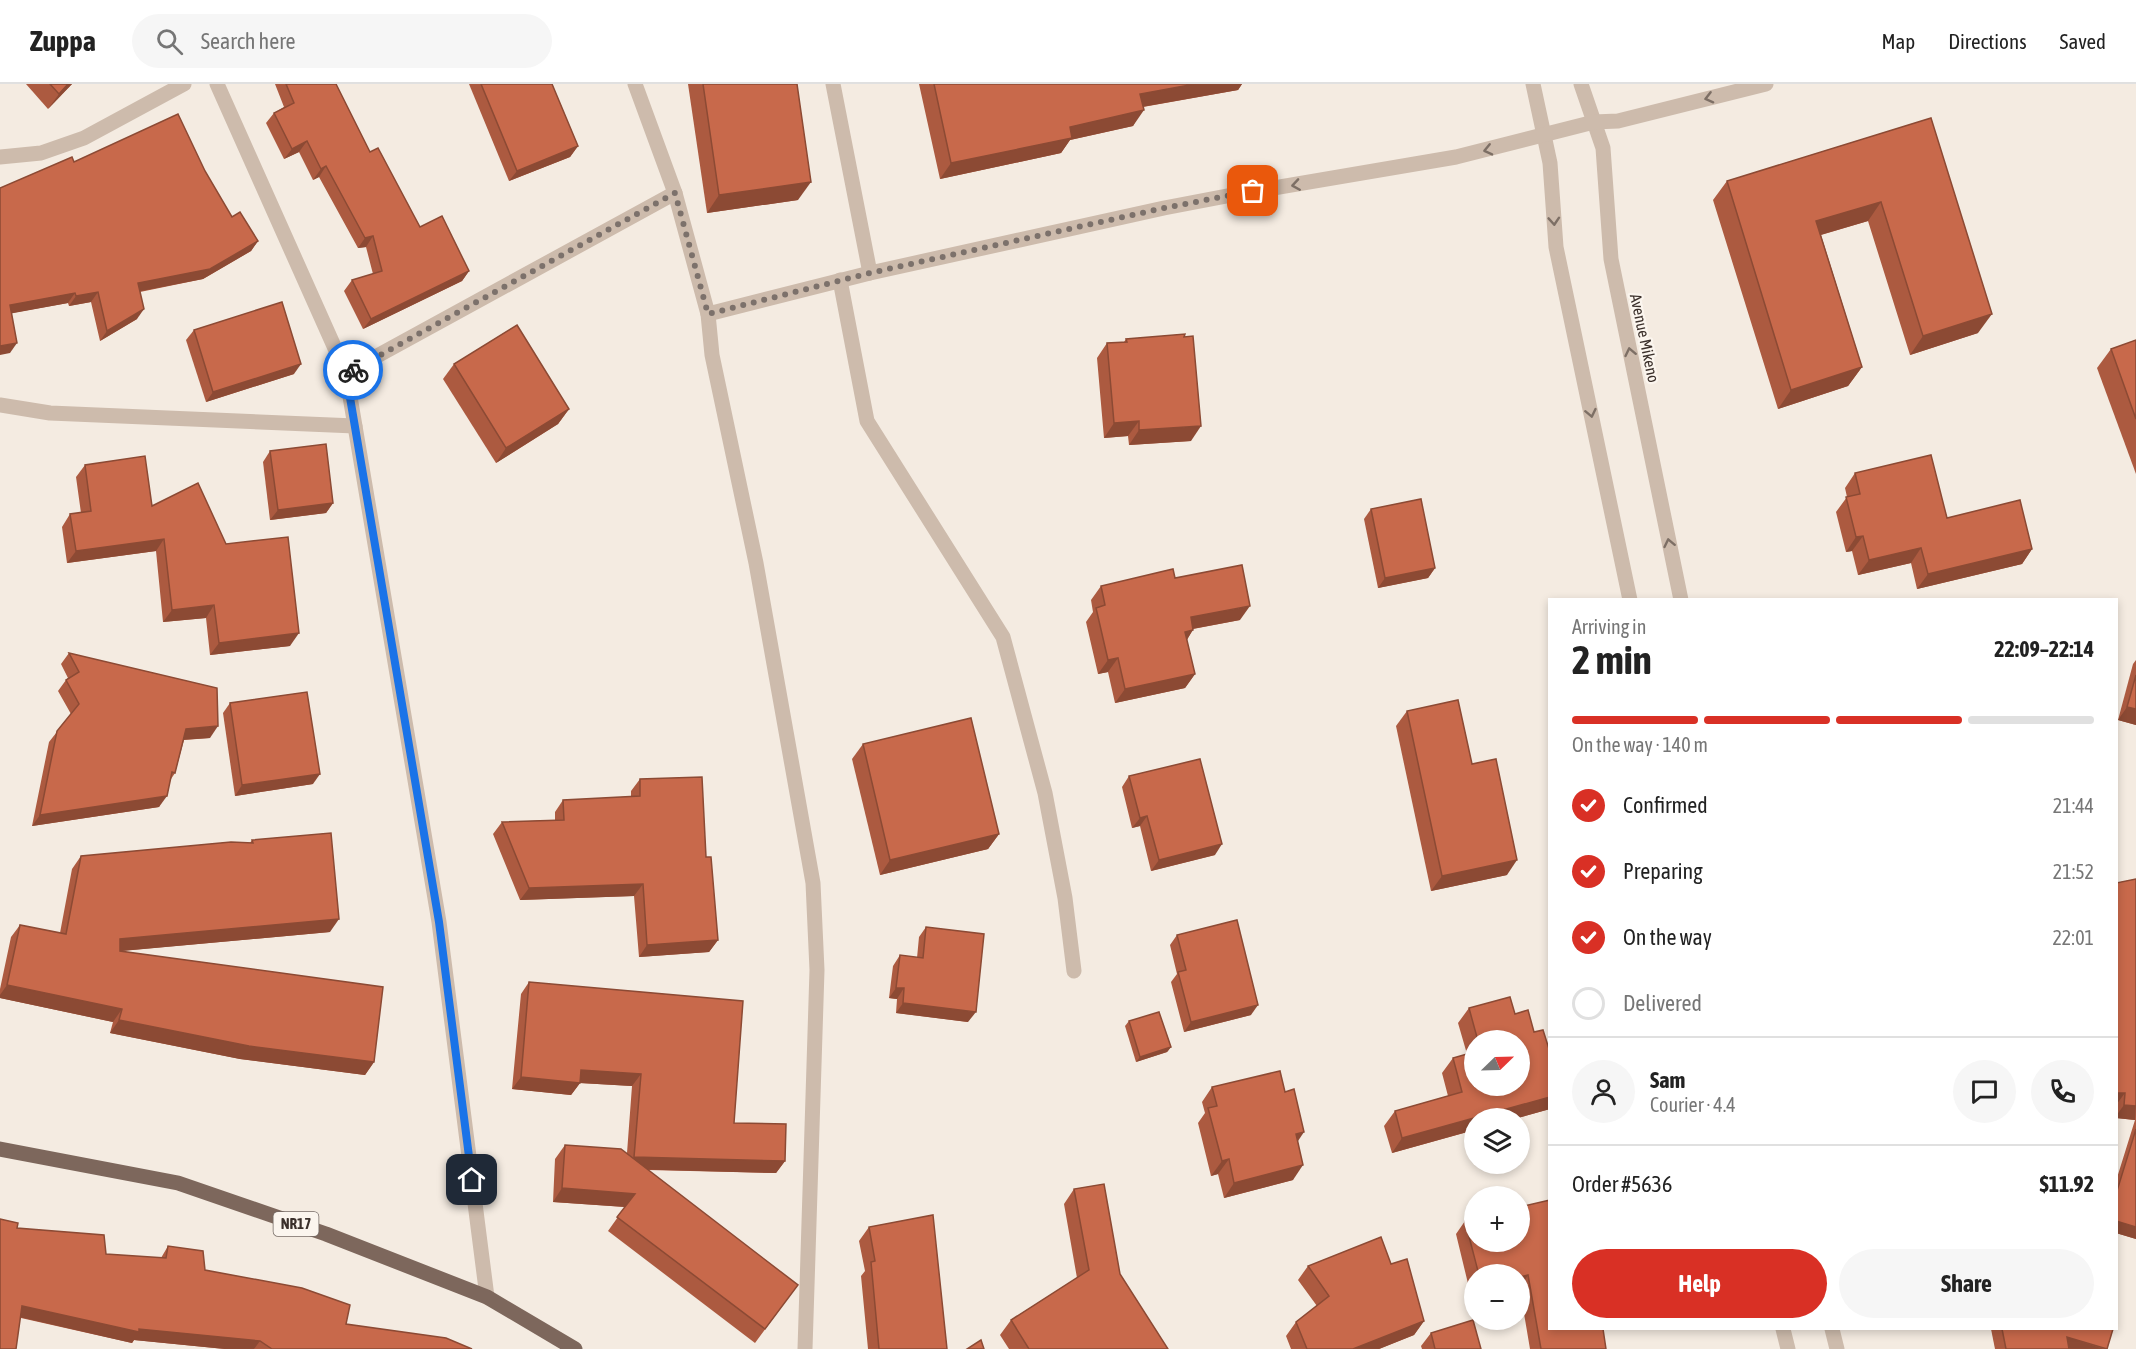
<!DOCTYPE html>
<html lang="en">
<head>
<meta charset="utf-8">
<style>
	:root { --surface:#fff; --page:#f6f6f6; --text:#222; --muted:#767676; --line:#e0e0e0; --accent:#d93025 }
	body { margin:0; font-family:"Asap Condensed",sans-serif; background:var(--page); color:var(--text); height:100vh; display:flex; flex-direction:column; font-size:22px; white-space:nowrap }
	* { box-sizing:border-box; margin:0 }
	p { font-size:20px; color:var(--muted) }
	.icon { flex:none; width:33px; height:33px; fill:none; stroke:currentColor; stroke-width:2; stroke-linecap:round; stroke-linejoin:round }
	.map { position:relative; flex:1; overflow:hidden }
	.details { position:absolute; left:1548px; top:514px; width:570px; height:732px; display:flex; flex-direction:column; background:var(--surface); border-radius:0px; box-shadow:0 3px 9px #0003 }
	.details>* { flex:none }
	.needle { width:39px; rotate:67deg }
	.tools { position:absolute; left:1464px; top:946px; display:grid; gap:12px }
	.tools a { display:grid; place-items:center; width:66px; height:66px; border-radius:50%; background:var(--surface); box-shadow:0 3px 9px #0003; font-size:30px }
	.pin { position:absolute; display:grid; place-items:center; width:51px; height:51px; color:#fff; margin:-26px; border-radius:12px; box-shadow:0 3px 9px #0006 }
	.courier { position:absolute; display:grid; place-items:center; width:60px; height:60px; margin:-30px; border:4px solid #1a73e8; border-radius:50%; background:#fff; color:#222; box-shadow:0 2px 8px #0007 }
	.head em { font-style:normal; font-weight:700 }
	.head div { display:flex; flex-direction:column-reverse }
	.head { display:flex; align-items:center; justify-content:space-between; height:102px; padding:0 24px }
	h1 { font-size:39px; font-weight:700; line-height:45px }
	.bar { display:grid; grid-template-columns:repeat(4,1fr); gap:9px 6px; align-content:center; height:72px; padding:0 24px }
	.bar i { height:8px; border-radius:4px; background:var(--line) }
	.bar .current { background:var(--accent) }
	.bar p { grid-column:span 4 }
	.line { display:flex; align-items:center; gap:15px; padding:0 24px; border-top:2px solid var(--line) }
	.line div { flex:1 }
	.round { display:grid; place-items:center; flex:none; width:63px; height:63px; border-radius:32px; background:var(--page) }
	ol { padding:0 24px; list-style:none }
	li { display:flex; align-items:center; gap:18px; height:66px }
	li p { margin-inline-start:auto }
	li .icon { padding:6px; border-radius:50%; background:var(--accent); color:#fff; stroke-width:4 }
	li:last-child { color:var(--muted) }
	li i { width:33px; height:33px; border:3px solid var(--line); border-radius:50% }
	.primary-button { display:flex; gap:12px; margin-top:auto; padding:12px 24px }
	.primary-button a { flex:1; height:69px; border-radius:36px; background:var(--accent); color:#fff; font-size:24px; font-weight:700; line-height:69px; text-align:center }
	.primary-button a+a { background:var(--page); color:var(--text) }
	header { display:flex; align-items:center; gap:36px; box-sizing:border-box; height:84px; padding:0 30px; background:var(--surface); border-bottom:2px solid var(--line) }
	header strong { font-size:28px }
	nav { display:flex; gap:33px; margin-inline-start:auto; font-size:21px }
	.search { width:420px; height:54px; background:var(--page); display:flex; align-items:center; gap:15px; box-sizing:border-box; padding:0 21px; border-radius:33px; color:var(--muted); font-size:22px }
	.map>svg:first-child { display:block }
	.lines { fill:none; stroke-linecap:round; stroke-linejoin:round }
	.service { stroke:#cdbbac; stroke-width:15 }
	.minor { stroke:#cdbbac; stroke-width:15 }
	.primary { stroke:#7d675c; stroke-width:15 }
	.wall { fill:#ac5a40; fill-rule:evenodd }
	.shaded-wall { fill:#8c4a34 }
	.building { fill:#c8694b; stroke:#8c4a34; stroke-width:1.5 }
	.oneway { stroke:#7d6f65 }
	.done { stroke:#7c716b; stroke-width:6; stroke-dasharray:0 10.8 }
	.route { stroke:#1a73e8; stroke-width:8 }
	.labels { text-anchor:middle; stroke-width:4.5; stroke-linejoin:round; paint-order:stroke }
	.shield { fill:#fbf5ee; stroke:#756b66; stroke-width:1.5 }
	.shield-label { font-size:15px; font-weight:bold; fill:#3b302b }
	.street-label { font-size:16px; fill:#3b302b; stroke:#fbf5ee }
</style>
</head>
<body>
<header>
<strong>Zuppa</strong>
<div class="search"><svg class="icon" aria-label="search" viewBox="0 0 24 24"><circle cx="10" cy="10" r="6"/><path d="M15 15l6 6"/></svg>Search here</div>
<nav><a>Map</a><a>Directions</a><a>Saved</a></nav>
</header>
<div class="map">
<svg width="2136" height="1265" viewBox="0 0 2136 1265">
	<rect width="100%" height="100%" fill="#f4ebe1"/>
	<g class="lines">
		<!-- service -->
		<polyline class="service" points="833,0 870,189"/>
		<!-- minor -->
		<g class="minor">
			<polyline points="217,0 346,289 439,838 487,1213"/>
			<polyline points="635,0 675,109 708,230 712,271 756,479 813,799 817,886 805,1265"/>
			<polyline points="1533,0 1550,79 1556,163 1630,516"/>
			<polyline points="1581,0 1603,64 1611,175 1681,516"/>
			<polyline points="0,73 41,69 84,54 184,0"/>
			<polyline points="840,196 867,337 1003,553 1045,709 1065,814 1074,887"/>
			<polyline points="708,230 870,189 1164,124 1232,111 1456,73 1594,38 1618,37 1766,0"/>
			<polyline points="346,289 675,109"/>
			<polyline points="0,321 50,329 355,342"/>
			<polyline points="1783,1245 1788,1265"/>
			<polyline points="1832,1245 1837,1265"/>
		</g>
		<!-- primary -->
		<polyline class="primary" points="0,1065 178,1099 326,1150 487,1213 575,1265"/>
	</g>
	<!-- wall -->
	<g class="wall">
		<polygon points="26,0 72,0 48,25"/>
		<polygon points="275,0 336,0 370,68 420,143 469,187 462,197 363,245 344,207 352,196 373,190 366,163 358,164 319,93 313,96 299,68 284,75 266,39 274,29 284,23"/>
		<polygon points="469,0 552,0 578,62 570,73 509,97"/>
		<polygon points="688,0 797,0 798,116 707,129"/>
		<polygon points="919,0 1242,0 1238,6 1143,23 1133,42 1070,56 1061,69 940,95"/>
		<polygon points="1931,34 1978,249 1910,271 1868,137 1821,151 1862,283 1848,302 1778,325 1713,116 1727,97"/>
		<polygon points="74,78 205,87 232,133 258,157 251,167 203,195 140,208 137,235 100,257 91,218 69,222 68,219 12,229 10,269 0,104"/>
		<polygon points="194,246 294,290 206,318 186,256"/>
		<polygon points="1126,255 1191,357 1129,361 1128,352 1104,354 1097,274 1107,259 1124,258"/>
		<polygon points="2136,256 2136,390 2097,284 2111,265"/>
		<polygon points="454,280 569,325 558,340 496,379 443,295"/>
		<polygon points="270,367 333,419 326,429 270,436 263,378"/>
		<polygon points="85,381 152,422 226,460 290,562 210,571 206,534 163,538 156,467 67,479 62,443 70,430 81,429 76,393"/>
		<polygon points="1855,389 1947,434 2032,465 2022,480 1917,505 1911,479 1858,491 1852,467 1846,468 1836,428 1847,413 1845,404"/>
		<polygon points="1371,425 1435,484 1428,494 1378,504 1364,435"/>
		<polygon points="1175,494 1240,536 1193,545 1187,556 1195,590 1185,604 1115,619 1108,588 1098,590 1086,538 1093,528 1091,516 1101,502"/>
		<polygon points="69,569 210,654 184,656 175,689 171,695 159,723 32,742 49,658 71,630 58,607 66,596 68,594 61,580"/>
		<polygon points="2136,576 2136,641 2118,636 2133,580"/>
		<polygon points="230,619 313,700 235,712 223,629"/>
		<polygon points="1407,627 1472,680 1507,791 1431,807 1396,642"/>
		<polygon points="863,660 999,750 988,765 880,791 852,675"/>
		<polygon points="1129,692 1215,771 1151,787 1140,742 1132,744 1122,703"/>
		<polygon points="640,695 706,773 718,856 709,868 639,873 634,812 520,816 493,750 502,738 555,736 555,728 563,716 631,713 631,707"/>
		<polygon points="252,756 330,848 120,867 374,978 365,991 240,975 110,949 113,938 0,914 0,905 11,853 20,841 60,849 72,785 81,772 250,759"/>
		<polygon points="2136,795 2136,1155 2116,1149 2116,1097 2135,1036 2116,1034 2116,799"/>
		<polygon points="926,843 968,938 896,929 897,915 889,914 893,882 900,871 917,874 919,853"/>
		<polygon points="1177,851 1251,931 1184,948 1171,898 1177,890 1170,861"/>
		<polygon points="529,898 734,1039 785,1077 776,1089 648,1086 788,1214 755,1259 608,1147 625,1123 553,1118 555,1075 565,1061 627,1069 632,1002 580,999 571,1011 512,1005 521,910"/>
		<path d="M1469,924L1515,930L1534,948L1550,968V1025L1392,1069L1384,1042L1395,1027L1448,1012L1442,989L1453,974L1467,970L1458,939ZM1474,957H1520L1474,1002Z"/>
		<polygon points="1129,937 1171,963 1167,968 1136,978 1125,942"/>
		<polygon points="1212,1003 1298,1057 1293,1096 1224,1114 1218,1090 1211,1092 1198,1039 1205,1029 1202,1018"/>
		<polygon points="1074,1105 1120,1190 1168,1265 1009,1265 1000,1251 1011,1236 1077,1194 1064,1120"/>
		<polygon points="1465,1137 1520,1158 1606,1265 1530,1265 1520,1206 1520,1191 1474,1191 1474,1215 1472,1216 1456,1150"/>
		<polygon points="869,1143 947,1265 868,1265 861,1192 865,1187 859,1157"/>
		<polygon points="17,1144 106,1170 161,1174 168,1162 205,1186 346,1240 472,1265 225,1265 134,1256 132,1259 21,1234"/>
		<polygon points="1391,1180 1424,1237 1414,1251 1379,1265 1291,1265 1286,1252 1296,1238 1317,1222 1298,1196 1308,1182"/>
		<polygon points="1991,1245 2113,1245 2107,1265 1995,1265"/>
		<polygon points="1431,1249 1481,1265 1422,1265 1421,1262"/>
	</g>
	<!-- shaded-wall -->
	<g class="shaded-wall">
		<polygon points="68,0 72,0 48,25 59,10"/>
		<polygon points="1195,0 1242,0 1238,6 1130,25 1140,10"/>
		<polygon points="1144,26 1133,42 1070,56 1061,69 940,95 951,79 1070,43"/>
		<polygon points="307,57 299,68 284,75 292,65"/>
		<polygon points="578,62 570,73 509,97 517,87"/>
		<polygon points="326,82 319,93 313,96 321,85"/>
		<polygon points="811,98 798,116 707,129 719,111"/>
		<polygon points="1881,118 1868,137 1803,156 1816,137"/>
		<polygon points="373,152 366,163 358,164 365,154"/>
		<polygon points="258,157 251,167 203,195 131,209 138,199"/>
		<polygon points="469,187 462,197 363,245 371,235"/>
		<polygon points="98,208 91,218 69,222 76,212"/>
		<polygon points="75,209 68,219 3,231 10,221"/>
		<polygon points="144,225 137,235 100,257 107,247"/>
		<polygon points="1992,230 1978,249 1910,271 1923,252"/>
		<polygon points="17,259 10,269 0,271 0,262"/>
		<polygon points="301,280 294,290 206,318 213,308"/>
		<polygon points="1862,283 1848,302 1778,325 1791,306"/>
		<polygon points="569,325 558,340 496,379 506,364"/>
		<polygon points="1139,337 1128,352 1104,354 1114,339"/>
		<polygon points="1201,342 1191,357 1129,361 1139,346"/>
		<polygon points="333,419 326,429 270,436 278,426"/>
		<polygon points="1863,452 1852,467 1846,468 1856,453"/>
		<polygon points="164,455 156,467 67,479 76,467"/>
		<polygon points="1921,464 1911,479 1858,491 1869,476"/>
		<polygon points="2032,465 2022,480 1917,505 1928,490"/>
		<polygon points="1435,484 1428,494 1378,504 1385,494"/>
		<polygon points="214,521 206,534 163,538 172,526"/>
		<polygon points="1250,522 1240,536 1181,547 1191,533"/>
		<polygon points="1193,546 1184,560 1185,548"/>
		<polygon points="299,549 290,562 210,571 219,559"/>
		<polygon points="1118,574 1108,588 1098,590 1108,576"/>
		<polygon points="1195,590 1185,604 1115,619 1125,605"/>
		<polygon points="2127,623 2136,625 2136,641 2118,636"/>
		<polygon points="218,642 210,654 179,656 186,645"/>
		<polygon points="320,690 313,700 235,712 242,701"/>
		<polygon points="167,712 159,723 32,742 40,731"/>
		<polygon points="1147,732 1140,742 1132,744 1140,734"/>
		<polygon points="999,750 988,765 880,791 890,776"/>
		<polygon points="1222,760 1215,771 1151,787 1159,776"/>
		<polygon points="1517,776 1507,791 1431,807 1442,792"/>
		<polygon points="643,800 634,812 520,816 529,804"/>
		<polygon points="339,835 330,848 111,868 120,855"/>
		<polygon points="718,856 709,868 639,873 647,861"/>
		<polygon points="7,901 122,925 113,938 0,914 0,911"/>
		<polygon points="896,904 904,904 897,915 889,914"/>
		<polygon points="903,919 976,928 968,938 896,929"/>
		<polygon points="1258,921 1251,931 1184,948 1191,938"/>
		<polygon points="119,936 374,978 365,991 240,975 110,949"/>
		<polygon points="1171,963 1167,968 1136,978 1140,973"/>
		<polygon points="581,986 641,990 632,1002 580,999 571,1011 512,1005 521,993"/>
		<polygon points="2116,1009 2125,1009 2116,1021"/>
		<polygon points="1550,1013 1550,1025 1514,1035 1474,1035 1474,1046 1392,1069 1402,1054"/>
		<polygon points="2124,1021 2136,1022 2135,1036 2116,1034 2116,1032"/>
		<polygon points="1304,1048 1294,1063 1296,1050"/>
		<polygon points="634,1073 785,1077 776,1089 626,1085"/>
		<polygon points="1229,1075 1218,1090 1211,1092 1222,1077"/>
		<polygon points="1303,1081 1293,1096 1224,1114 1234,1099"/>
		<polygon points="562,1104 635,1110 626,1123 553,1118"/>
		<polygon points="2116,1137 2136,1143 2136,1155 2116,1149"/>
		<polygon points="1528,1191 1520,1204 1520,1193"/>
		<polygon points="22,1222 260,1257 254,1265 225,1265 134,1256 132,1259 15,1232"/>
		<polygon points="1424,1237 1414,1251 1379,1265 1353,1265"/>
		<polygon points="2067,1253 2104,1265 2059,1265"/>
	</g>
	<!-- building -->
	<g class="building">
		<polygon points="50,0 68,0 59,10"/>
		<polygon points="286,0 336,0 370,68 378,64 420,143 442,132 469,187 371,235 352,196 382,187 373,152 365,154 326,82 321,85 307,57 292,65 274,29 294,19"/>
		<polygon points="481,0 552,0 578,62 517,87"/>
		<polygon points="703,0 797,0 811,98 719,111"/>
		<polygon points="934,0 1195,0 1140,10 1144,26 1070,43 1072,54 951,79"/>
		<polygon points="178,30 205,87 232,133 240,128 258,157 210,185 138,199 144,225 107,247 98,208 76,212 75,209 10,221 17,259 0,262 0,104 72,73 74,78"/>
		<polygon points="1931,34 1992,230 1923,252 1881,118 1816,137 1862,283 1791,306 1727,97"/>
		<polygon points="282,218 301,280 213,308 194,246"/>
		<polygon points="517,241 569,325 506,364 454,280"/>
		<polygon points="1185,250 1184,253 1193,252 1201,342 1139,346 1139,337 1114,339 1107,259 1127,258 1126,255"/>
		<polygon points="2136,256 2136,335 2111,265"/>
		<polygon points="326,360 333,419 278,426 270,367"/>
		<polygon points="1931,371 1947,434 2020,416 2032,465 1928,490 1921,464 1869,476 1863,452 1856,453 1846,413 1860,410 1855,389"/>
		<polygon points="145,372 152,422 198,399 226,460 288,453 299,549 219,559 214,521 172,526 164,455 76,467 70,430 91,427 85,381"/>
		<polygon points="1421,415 1435,484 1385,494 1371,425"/>
		<polygon points="1242,481 1250,522 1191,533 1193,546 1185,548 1195,590 1125,605 1118,574 1108,576 1096,524 1105,521 1101,502 1173,485 1175,494"/>
		<polygon points="69,569 217,604 218,642 186,645 175,689 172,688 167,712 40,731 57,647 79,620 66,596 79,588"/>
		<polygon points="2136,591 2136,625 2127,623"/>
		<polygon points="307,608 320,690 242,701 230,619"/>
		<polygon points="1458,616 1472,680 1496,675 1517,776 1442,792 1407,627"/>
		<polygon points="971,634 999,750 890,776 863,660"/>
		<polygon points="1200,675 1222,760 1159,776 1147,732 1140,734 1129,692"/>
		<polygon points="702,693 706,773 711,773 718,856 647,861 643,800 529,804 502,738 564,736 563,716 640,712 640,695"/>
		<polygon points="331,749 339,835 120,855 120,867 383,903 374,978 249,962 119,936 122,925 7,901 20,841 66,850 81,772 231,758 253,759 252,756"/>
		<polygon points="2136,795 2136,1022 2124,1021 2125,1009 2116,1009 2116,799"/>
		<polygon points="1237,836 1258,921 1191,938 1178,888 1186,886 1177,851"/>
		<polygon points="926,843 984,850 976,928 903,919 904,904 896,904 900,871 923,874"/>
		<polygon points="529,898 743,917 734,1039 786,1040 785,1077 634,1073 641,990 581,986 580,999 521,993"/>
		<polygon points="1510,913 1515,930 1528,926 1534,948 1543,946 1550,968 1550,1013 1402,1054 1395,1027 1462,1008 1453,974 1474,968 1474,1002 1520,1002 1520,957 1478,957 1469,924"/>
		<polygon points="1159,928 1171,963 1140,973 1129,937"/>
		<polygon points="1280,987 1285,1008 1294,1005 1304,1048 1296,1050 1303,1081 1234,1099 1229,1075 1222,1077 1208,1024 1217,1022 1212,1003"/>
		<polygon points="2136,1045 2136,1143 2116,1137 2116,1110"/>
		<polygon points="565,1061 621,1065 798,1201 765,1245 617,1133 635,1110 562,1104"/>
		<polygon points="1104,1100 1120,1190 1168,1265 1029,1265 1011,1236 1089,1186 1074,1105"/>
		<polygon points="1550,1116 1550,1245 1603,1245 1606,1265 1541,1265 1528,1191 1520,1193 1520,1191 1479,1191 1465,1137 1474,1134 1474,1158 1520,1158 1520,1123"/>
		<polygon points="933,1131 947,1265 879,1265 871,1178 875,1177 869,1143"/>
		<polygon points="0,1135 18,1139 17,1144 104,1151 106,1170 166,1174 168,1162 203,1167 205,1186 302,1204 350,1221 346,1240 446,1254 472,1265 272,1265 260,1257 139,1245 139,1248 22,1222 16,1265 0,1265"/>
		<polygon points="1381,1153 1391,1180 1407,1175 1424,1237 1353,1265 1307,1265 1296,1238 1329,1212 1308,1182"/>
		<polygon points="1473,1236 1481,1265 1435,1265 1431,1249"/>
		<polygon points="2002,1245 2113,1245 2107,1265 2067,1253 2069,1265 2006,1265"/>
		<polygon points="981,1256 984,1265 967,1265"/>
	</g>
	<!-- one-way arrows -->
	<defs><path id="oneway-chevron" d="M-2-3.5L2.5 0L-2 3.5" fill="none" stroke-width="1.6" stroke-linecap="round" stroke-linejoin="round" transform="scale(1.5)"/></defs>
	<g class="oneway">
		<use href="#oneway-chevron" transform="translate(1709 14) rotate(166)"/>
		<use href="#oneway-chevron" transform="translate(1488 66) rotate(167)"/>
		<use href="#oneway-chevron" transform="translate(1296 101) rotate(171)"/>
		<use href="#oneway-chevron" transform="translate(1554 137) rotate(86)"/>
		<use href="#oneway-chevron" transform="translate(1630 268) rotate(-102)"/>
		<use href="#oneway-chevron" transform="translate(1591 329) rotate(78)"/>
		<use href="#oneway-chevron" transform="translate(1669 459) rotate(-102)"/>
	</g>
	<g class="lines">
		<!-- done -->
		<polyline class="done" points="353,286 675,109 708,230 870,189 1164,124 1253,107"/>
		<!-- route -->
		<polyline class="route" points="353,286 346,290 439,838 472,1096"/>
	</g>
	<g class="labels">
		<!-- shield labels -->
		<rect class="shield" x="273.5" y="1128" width="45" height="24" rx="4.5"/>
		<g class="shield-label">
			<text x="296" y="1145">NR17</text>
		</g>
		<!-- street labels -->
		<g class="street-label">
			<text transform="translate(1645 254) rotate(78)" y="6">Avenue Mikeno</text>
		</g>
	</g>
</svg>
<div class="tools">
<a><svg class="needle" viewBox="-14 -14 28 28"><path d="M0-13l5 13h-10z" fill="#e53935"/><path d="M0 13l5-13h-10z" fill="#767676"/></svg></a>
<a><svg class="icon" aria-label="layers" viewBox="0 0 24 24"><path d="M12 4l9 5-9 5-9-5zM3 14l9 5 9-5"/></svg></a>
<a>+</a>
<a>−</a>
</div>
<div class="pin" style="left:1253px;top:107px;background:#ea580c"><svg class="icon" aria-label="bag" viewBox="0 0 24 24"><path d="M5 8h14l-1 12H6zM9 8a3 3 0 0 1 6 0"/></svg></div>
<div class="pin" style="left:472px;top:1096px;background:#1f2937"><svg class="icon" aria-label="home" viewBox="0 0 24 24"><path d="M3 11l9-7 9 7M6 9v11h12V9"/></svg></div>
<div class="courier" style="left:353px;top:286px"><svg class="icon" aria-label="bike" viewBox="0 0 24 24"><circle cx="6" cy="16" r="4"/><circle cx="18" cy="16" r="4"/><path d="M6 16l4-8h5l3 8M10 8l3 8H6M13 5h3"/></svg></div>
<section class="details">
<div class="head"><div><h1>2 min</h1><p>Arriving in</p></div><em>22:09–22:14</em></div>
<div class="bar"><i class="current"></i><i class="current"></i><i class="current"></i><i></i><p>On the way · 140 m</p></div>
<ol>
<li><svg class="icon" aria-label="check" viewBox="0 0 24 24"><path d="M5 12l5 5 9-10"/></svg>Confirmed<p>21:44</p></li>
<li><svg class="icon" aria-label="check" viewBox="0 0 24 24"><path d="M5 12l5 5 9-10"/></svg>Preparing<p>21:52</p></li>
<li><svg class="icon" aria-label="check" viewBox="0 0 24 24"><path d="M5 12l5 5 9-10"/></svg>On the way<p>22:01</p></li>
<li><i></i>Delivered</li>
</ol>
<div class="line" style="height:108px"><a class="round"><svg class="icon" aria-label="person" viewBox="0 0 24 24"><circle cx="12" cy="8" r="4"/><path d="M4 21q1-7 8-7t8 7"/></svg></a><div><b>Sam</b><p>Courier · 4.4</p></div><a class="round"><svg class="icon" aria-label="chat" viewBox="0 0 24 24"><path d="M4 5h16v11H9l-5 4z"/></svg></a><a class="round"><svg class="icon" aria-label="phone" viewBox="0 0 24 24"><path d="M5 4h4l2 5-3 2q2 4 5 5l2-3 5 2v4C11 20 4 13 5 4z"/></svg></a></div>
<div class="line" style="height:78px"><div>Order #5636</div><b>$11.92</b></div>
<div class="primary-button"><a>Help</a><a>Share</a></div>
</section>
</div>
</body>
</html>
